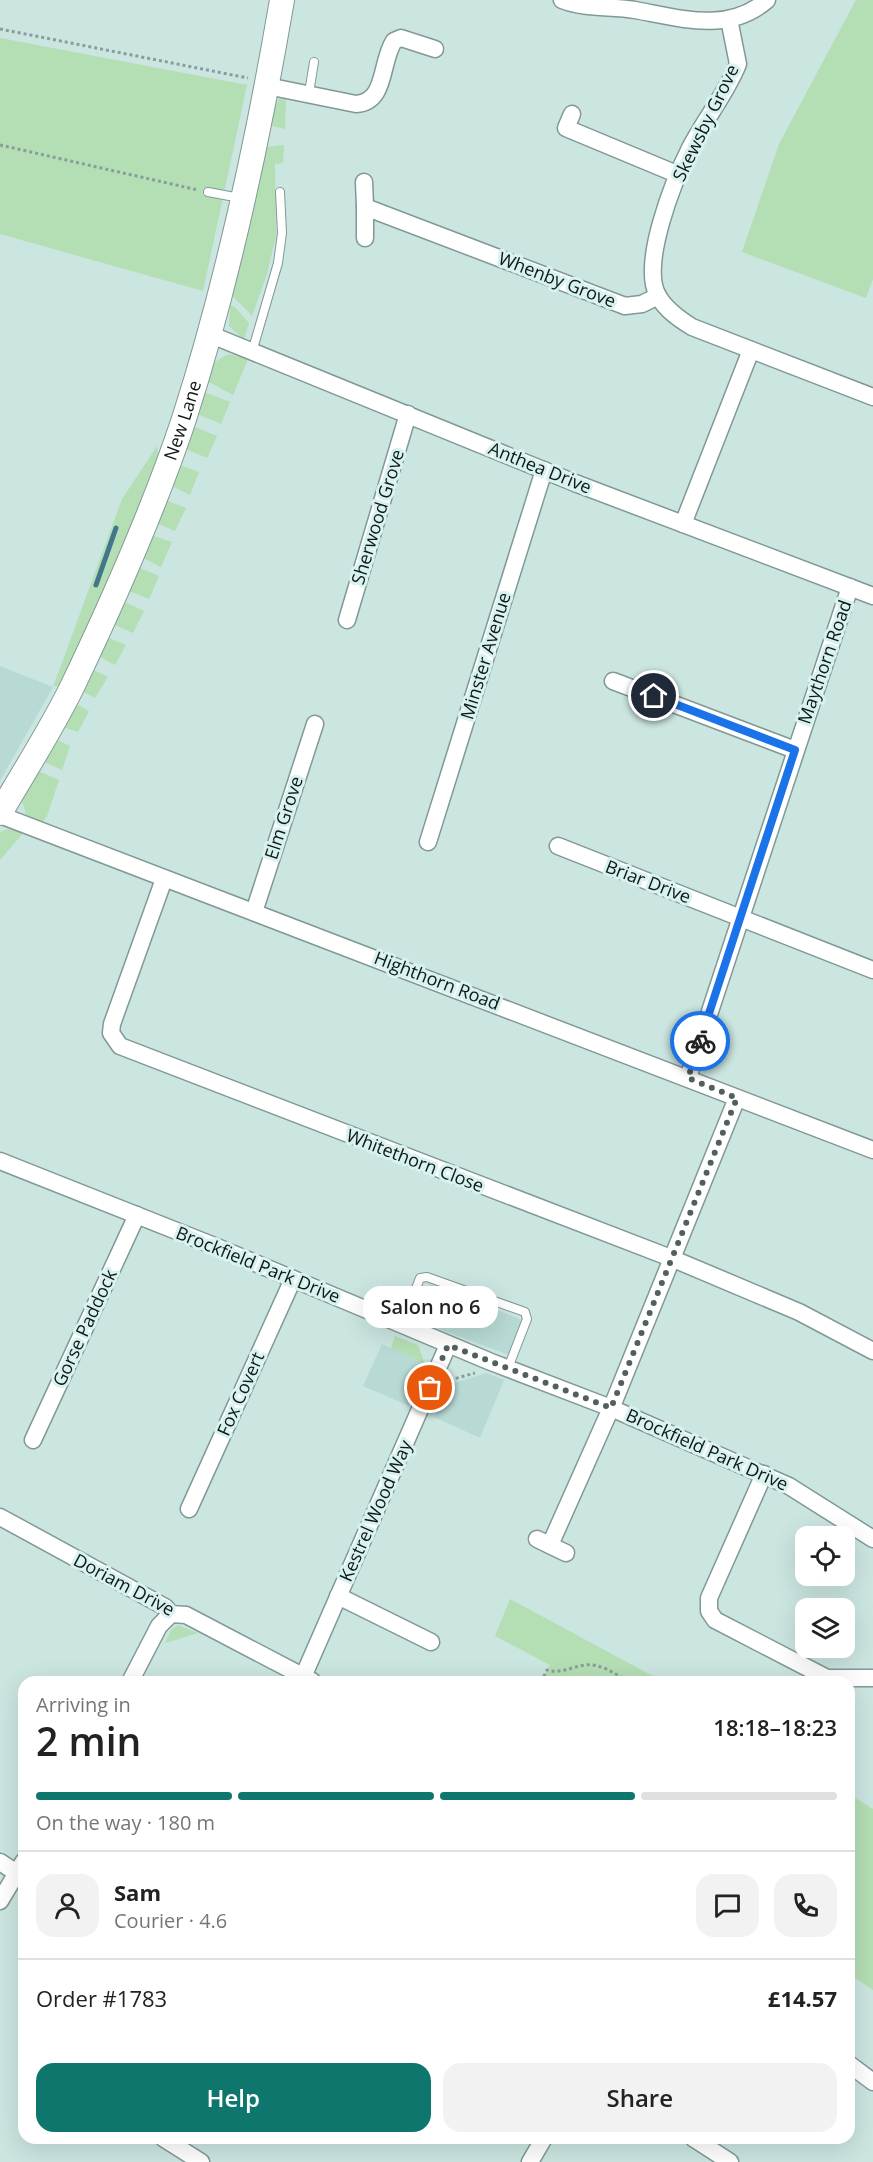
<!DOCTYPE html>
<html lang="en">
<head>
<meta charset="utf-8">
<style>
	:root { --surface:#fff; --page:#f2f2f2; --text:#222; --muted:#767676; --line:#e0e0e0; --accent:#0f766e }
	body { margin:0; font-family:"Open Sans",sans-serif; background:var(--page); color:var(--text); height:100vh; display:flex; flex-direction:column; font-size:22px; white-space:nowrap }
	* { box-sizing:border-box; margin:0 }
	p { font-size:20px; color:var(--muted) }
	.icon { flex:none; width:33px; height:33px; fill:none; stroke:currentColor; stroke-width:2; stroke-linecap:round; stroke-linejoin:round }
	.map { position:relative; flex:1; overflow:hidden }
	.sheet { position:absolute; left:18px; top:1676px; width:837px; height:468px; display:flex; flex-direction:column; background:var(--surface); border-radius:18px; box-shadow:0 6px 24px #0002 }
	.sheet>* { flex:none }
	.buttons { position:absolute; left:795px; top:1526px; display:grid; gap:12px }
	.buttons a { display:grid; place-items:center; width:60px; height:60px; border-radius:12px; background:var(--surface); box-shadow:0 6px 24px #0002; font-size:30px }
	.pin { position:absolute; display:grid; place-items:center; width:51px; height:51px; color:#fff; margin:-26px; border:3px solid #fff; border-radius:50%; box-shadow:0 2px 6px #0007 }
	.courier { position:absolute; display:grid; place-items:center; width:60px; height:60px; margin:-30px; border:4px solid #1a73e8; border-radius:50%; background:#fff; color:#222; box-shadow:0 2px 8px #0007 }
	.bubble { position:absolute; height:42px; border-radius:18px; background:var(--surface); box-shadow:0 6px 24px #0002; font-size:20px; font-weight:600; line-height:42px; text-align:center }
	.headline em { font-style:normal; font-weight:600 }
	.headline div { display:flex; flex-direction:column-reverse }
	.headline { display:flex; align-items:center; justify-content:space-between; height:102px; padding:0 18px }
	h1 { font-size:39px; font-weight:600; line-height:45px }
	.bar { display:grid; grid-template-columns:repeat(4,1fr); gap:9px 6px; align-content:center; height:72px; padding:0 18px }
	.bar i { height:8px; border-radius:4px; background:var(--line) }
	.bar .active { background:var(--accent) }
	.bar p { grid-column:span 4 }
	.line { display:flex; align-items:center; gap:15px; padding:0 18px; border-top:2px solid var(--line) }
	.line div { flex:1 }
	.round { display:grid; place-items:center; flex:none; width:63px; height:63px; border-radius:18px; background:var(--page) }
	.primary-button { display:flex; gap:12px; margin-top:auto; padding:12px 18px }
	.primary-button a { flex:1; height:69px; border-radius:18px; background:var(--accent); color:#fff; font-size:24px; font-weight:600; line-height:69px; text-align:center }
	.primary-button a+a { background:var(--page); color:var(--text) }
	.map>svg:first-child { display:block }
	.built { fill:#b8dad5 }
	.green { fill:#b4deb4 }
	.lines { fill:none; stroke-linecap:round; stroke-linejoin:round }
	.stream { stroke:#43768d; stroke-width:5 }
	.lane-casing { stroke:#819996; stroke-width:10 }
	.street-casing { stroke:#819996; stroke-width:19 }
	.secondary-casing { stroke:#819996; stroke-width:26 }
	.path { stroke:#899d9a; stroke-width:3; stroke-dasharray:3 3; stroke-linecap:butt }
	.lane { stroke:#fff; stroke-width:8 }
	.street { stroke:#fff; stroke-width:16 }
	.secondary { stroke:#fff; stroke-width:24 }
	.done { stroke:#51605e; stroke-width:6; stroke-dasharray:0 10.8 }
	.route { stroke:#1a73e8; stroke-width:8 }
	.labels { text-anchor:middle; stroke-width:6; stroke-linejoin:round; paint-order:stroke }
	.street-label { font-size:18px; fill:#0f1817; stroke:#d8f2ef }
</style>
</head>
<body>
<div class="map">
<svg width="873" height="2162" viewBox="0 0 873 2162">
	<rect width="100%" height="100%" fill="#cbe5e1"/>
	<!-- built -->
	<g class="built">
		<polygon points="0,666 53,687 0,781"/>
		<polygon points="430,1284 523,1320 509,1355 415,1320"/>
		<polygon points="382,1344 425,1364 409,1406 363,1386"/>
		<polygon points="487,1373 504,1380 480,1438 434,1417 454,1383"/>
	</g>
	<!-- green -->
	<g class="green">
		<polygon points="856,0 873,0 873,279 866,298 742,252 779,144"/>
		<polygon points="0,38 247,85 203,291 0,234"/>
		<polygon points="286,98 285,129 272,126 275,105 279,99"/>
		<polygon points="284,145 283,163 275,164 276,236 267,274 252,316 232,295 266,147"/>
		<polygon points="230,305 235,307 249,323 244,340 229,326"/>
		<polygon points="228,354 248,359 233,395 207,381 215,362"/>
		<polygon points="204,392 230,402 221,424 197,414"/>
		<polygon points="195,427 217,436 207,458 186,449"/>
		<polygon points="157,446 159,464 64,684 53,687 122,499"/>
		<polygon points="177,464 199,472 190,495 170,485"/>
		<polygon points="165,500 186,508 175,531 156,523"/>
		<polygon points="151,535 172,542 161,567 143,558"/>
		<polygon points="140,568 159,576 149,599 129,591"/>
		<polygon points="125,602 144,611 133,633 115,625"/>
		<polygon points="109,638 126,645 115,665 100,657"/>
		<polygon points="94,670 108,677 95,698 82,691"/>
		<polygon points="76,704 89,711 78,732 63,727"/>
		<polygon points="55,739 70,746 62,770 42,761"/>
		<polygon points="36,770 59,780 47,816 42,823 26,815 22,800"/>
		<polygon points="7,829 24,832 0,860 0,832"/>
		<polygon points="395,1336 418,1345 425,1364 391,1348"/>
		<polygon points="510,1599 662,1681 541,1681 550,1665 495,1636"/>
		<polygon points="178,1625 198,1633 165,1643 171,1630"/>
		<polygon points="849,1794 873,1809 873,1990 849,1974"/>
	</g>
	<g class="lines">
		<!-- stream -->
		<polyline class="stream" points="96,585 116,528"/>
		<defs>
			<g id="lane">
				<polyline points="309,93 314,62"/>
				<polyline points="208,192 240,198"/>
				<polyline points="252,352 278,263 282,233 280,192"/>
				<polyline points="402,1325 420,1278 427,1277 525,1312 527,1319 508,1368"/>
			</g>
			<g id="street">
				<path d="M562,0C585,9 611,6 635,10C680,18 728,34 767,0"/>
				<path d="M729,19L738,64C726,94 705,119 690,148C674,180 640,264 658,296C666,310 679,319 692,327L873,397"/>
				<path d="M267,86L356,104C387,102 380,62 394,41L401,38L435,49"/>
				<polyline points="572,114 566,128 679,175"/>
				<polyline points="364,182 365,207"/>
				<polyline points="365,238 365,207 625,306 642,304 658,296"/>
				<polyline points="209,334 575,483 873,596"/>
				<polyline points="683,524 751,350"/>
				<polyline points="347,620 408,414"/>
				<polyline points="613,681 795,750"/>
				<polyline points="0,815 873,1150"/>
				<polyline points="428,842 544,470"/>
				<polyline points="558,846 873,970"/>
				<polyline points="164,879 112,1024 111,1033 120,1046 671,1258 799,1312 873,1351"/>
				<polyline points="254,912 315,724"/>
				<polyline points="688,1078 850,587"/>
				<polyline points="0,1161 217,1247 491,1362 611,1408 789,1486 873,1539"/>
				<polyline points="33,1440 137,1215"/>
				<polyline points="764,1474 709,1598 709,1611 715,1620 827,1678 873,1678"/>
				<polyline points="189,1509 293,1279"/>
				<polyline points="0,1517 165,1607 171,1614 186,1615 312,1681"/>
				<polyline points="537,1539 566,1553"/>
				<polyline points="550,1545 615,1399 737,1098"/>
				<polyline points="338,1596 431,1642"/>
				<polyline points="303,1677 448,1345"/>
				<polyline points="130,1682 159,1626 171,1614"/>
				<polyline points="0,1862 24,1878"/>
				<polyline points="0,1901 24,1861"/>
				<polyline points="849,2064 873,2082"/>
				<polyline points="163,2138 201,2162"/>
				<polyline points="693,2138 730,2162"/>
				<polyline points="530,2162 544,2138"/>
			</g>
			<g id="secondary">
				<path id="s1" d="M0,813C25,770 53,727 74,683C115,597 154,509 184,419C228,282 258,141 282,0"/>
			</g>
		</defs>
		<!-- lane casing -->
		<use href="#lane" class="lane-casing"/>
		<!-- street casing -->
		<use href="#street" class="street-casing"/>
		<!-- secondary casing -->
		<use href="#secondary" class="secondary-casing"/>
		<!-- path -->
		<g class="path">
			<polyline points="0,29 248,78"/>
			<polyline points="0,145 198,190"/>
			<polyline points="450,1380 475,1373"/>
			<path d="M541,1682L547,1670C561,1674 571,1667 585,1665C600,1663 616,1674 629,1682"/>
			<polyline points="849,1840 852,1845"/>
		</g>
		<!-- lane -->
		<use href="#lane" class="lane"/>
		<!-- street -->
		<use href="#street" class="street"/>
		<!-- secondary -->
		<use href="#secondary" class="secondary"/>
	</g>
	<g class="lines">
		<!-- done -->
		<polyline class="done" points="430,1388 448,1345 611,1408 737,1098 688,1078 700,1041"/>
		<!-- route -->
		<polyline class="route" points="654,696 795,750 700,1041"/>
	</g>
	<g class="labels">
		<!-- street labels -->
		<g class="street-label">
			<text transform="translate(706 123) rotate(-64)" y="6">Skewsby Grove</text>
			<text transform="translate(557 280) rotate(21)" y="6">Whenby Grove</text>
			<text dy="6" stroke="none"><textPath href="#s1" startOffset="434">New Lane</textPath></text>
			<text transform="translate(540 468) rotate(22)" y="6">Anthea Drive</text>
			<text transform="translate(378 517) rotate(-73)" y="6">Sherwood Grove</text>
			<text transform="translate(486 656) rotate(-73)" y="6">Minster Avenue</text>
			<text transform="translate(825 662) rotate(-71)" y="6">Maythorn Road</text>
			<text transform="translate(284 818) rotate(-72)" y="6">Elm Grove</text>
			<text transform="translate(648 882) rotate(21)" y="6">Briar Drive</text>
			<text transform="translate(437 981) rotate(21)" y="6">Highthorn Road</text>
			<text transform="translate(415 1161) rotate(21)" y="6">Whitethorn Close</text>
			<text transform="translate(258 1265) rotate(22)" y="6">Brockfield Park Drive</text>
			<text transform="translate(85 1328) rotate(-65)" y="6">Gorse Paddock</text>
			<text transform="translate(241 1394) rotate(-66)" y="6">Fox Covert</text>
			<text transform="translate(707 1450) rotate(24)" y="6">Brockfield Park Drive</text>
			<text transform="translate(376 1511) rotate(-66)" y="6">Kestrel Wood Way</text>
			<text transform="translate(124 1585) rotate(28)" y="6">Doriam Drive</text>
		</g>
	</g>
</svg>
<div class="buttons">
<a><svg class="icon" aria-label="locate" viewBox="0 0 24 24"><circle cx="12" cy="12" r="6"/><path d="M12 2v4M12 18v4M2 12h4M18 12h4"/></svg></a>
<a><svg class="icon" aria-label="layers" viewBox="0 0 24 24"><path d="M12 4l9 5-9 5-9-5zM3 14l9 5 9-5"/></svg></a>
</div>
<div class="pin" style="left:430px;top:1388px;background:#ea580c"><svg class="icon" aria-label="bag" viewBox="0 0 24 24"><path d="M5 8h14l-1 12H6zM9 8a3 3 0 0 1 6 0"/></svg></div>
<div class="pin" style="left:654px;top:696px;background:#1f2937"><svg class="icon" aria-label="home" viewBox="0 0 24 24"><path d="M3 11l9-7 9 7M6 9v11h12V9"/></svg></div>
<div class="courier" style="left:700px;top:1041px"><svg class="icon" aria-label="bike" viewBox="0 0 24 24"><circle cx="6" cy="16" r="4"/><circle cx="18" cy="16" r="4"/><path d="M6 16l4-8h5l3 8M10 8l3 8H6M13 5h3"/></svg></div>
<div class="bubble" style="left:363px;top:1286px;width:135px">Salon no 6</div>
<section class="sheet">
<div class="headline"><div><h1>2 min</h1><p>Arriving in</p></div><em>18:18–18:23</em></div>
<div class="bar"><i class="active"></i><i class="active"></i><i class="active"></i><i></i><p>On the way · 180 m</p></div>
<div class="line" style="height:108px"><a class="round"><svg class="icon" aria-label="person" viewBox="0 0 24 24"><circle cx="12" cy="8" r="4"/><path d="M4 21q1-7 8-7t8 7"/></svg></a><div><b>Sam</b><p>Courier · 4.6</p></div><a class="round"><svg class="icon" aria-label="chat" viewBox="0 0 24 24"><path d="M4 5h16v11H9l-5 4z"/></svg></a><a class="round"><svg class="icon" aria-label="phone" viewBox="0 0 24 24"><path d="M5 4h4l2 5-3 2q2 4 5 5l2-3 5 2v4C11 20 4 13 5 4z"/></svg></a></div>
<div class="line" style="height:78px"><div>Order #1783</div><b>£14.57</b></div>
<div class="primary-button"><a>Help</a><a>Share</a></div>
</section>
</div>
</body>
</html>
